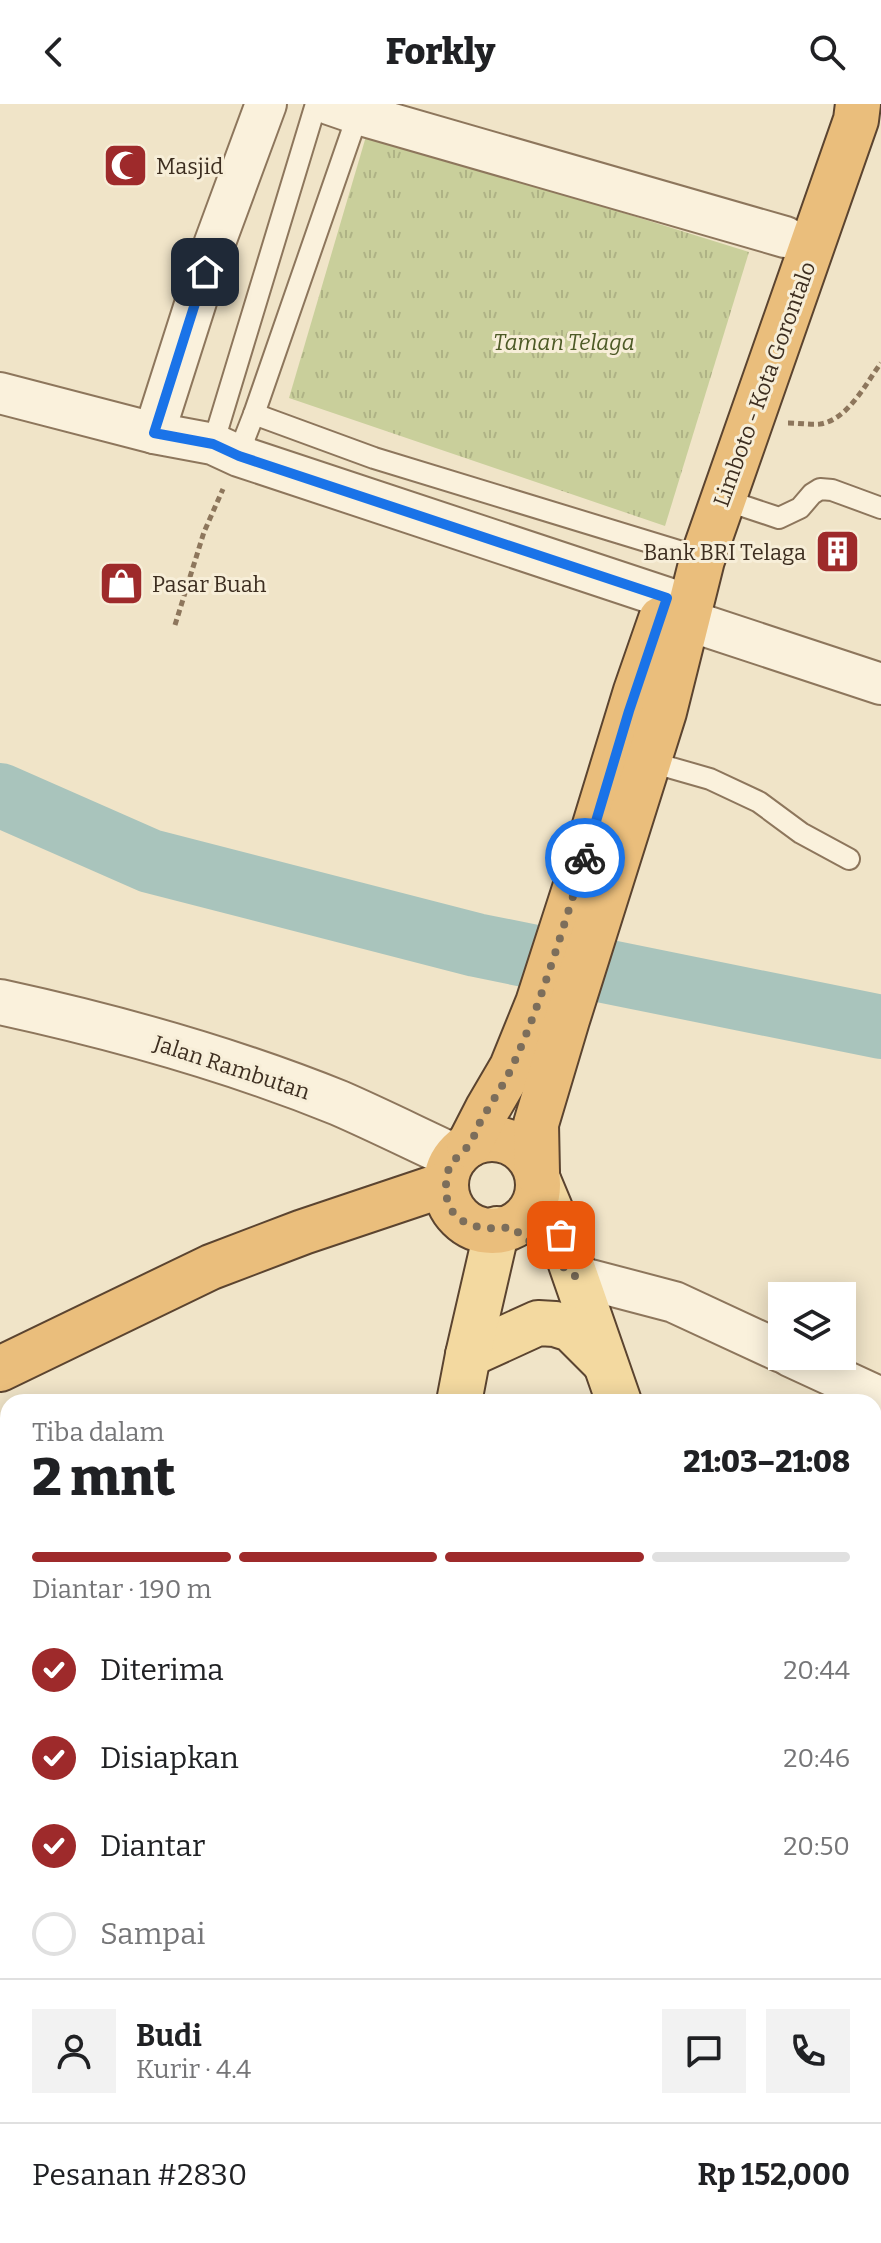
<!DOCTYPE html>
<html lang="id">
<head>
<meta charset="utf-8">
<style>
	:root { --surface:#fff; --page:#f2f2f2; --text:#202124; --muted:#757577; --line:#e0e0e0; --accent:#9e2a2b }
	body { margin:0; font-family:Bitter,serif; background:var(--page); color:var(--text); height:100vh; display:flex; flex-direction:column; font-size:30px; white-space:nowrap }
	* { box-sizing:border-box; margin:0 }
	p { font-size:26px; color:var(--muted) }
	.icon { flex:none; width:44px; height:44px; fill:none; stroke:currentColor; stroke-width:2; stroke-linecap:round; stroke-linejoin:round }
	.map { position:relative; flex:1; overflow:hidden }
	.panel { position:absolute; left:0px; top:1290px; width:882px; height:850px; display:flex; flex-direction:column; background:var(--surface); border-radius:24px 24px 0 0; box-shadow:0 4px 20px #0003 }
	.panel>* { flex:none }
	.controls { position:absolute; left:768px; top:1178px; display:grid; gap:16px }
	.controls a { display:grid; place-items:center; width:88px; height:88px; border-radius:0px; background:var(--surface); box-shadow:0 4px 20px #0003; font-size:40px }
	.pin { position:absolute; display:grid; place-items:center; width:68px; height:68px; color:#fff; margin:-34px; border-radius:16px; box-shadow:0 4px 12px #0006 }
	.courier { position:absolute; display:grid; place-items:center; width:80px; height:80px; margin:-40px; border:6px solid #1a73e8; border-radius:50%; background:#fff; color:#222; box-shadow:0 2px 10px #0007 }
	.overview em { font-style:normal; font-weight:800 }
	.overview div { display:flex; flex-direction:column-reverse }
	.overview { display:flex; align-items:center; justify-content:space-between; height:136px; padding:0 32px }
	h1 { font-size:52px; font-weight:800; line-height:60px }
	.bar { display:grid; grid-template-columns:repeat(4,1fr); gap:12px 8px; align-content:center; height:96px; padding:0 32px }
	.bar i { height:10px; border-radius:6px; background:var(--line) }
	.bar .selected { background:var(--accent) }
	.bar p { grid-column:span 4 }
	.line { display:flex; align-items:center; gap:20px; padding:0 32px; border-top:2px solid var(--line) }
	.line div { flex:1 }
	.round { display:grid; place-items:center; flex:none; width:84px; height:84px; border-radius:0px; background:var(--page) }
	ol { padding:0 32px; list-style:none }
	li { display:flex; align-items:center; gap:24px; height:88px }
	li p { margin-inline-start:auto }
	li .icon { padding:8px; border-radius:50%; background:var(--accent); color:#fff; stroke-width:4 }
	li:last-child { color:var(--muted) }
	li i { width:44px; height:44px; border:4px solid var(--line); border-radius:50% }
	header { display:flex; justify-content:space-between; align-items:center; height:104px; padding:0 32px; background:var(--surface); font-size:36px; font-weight:800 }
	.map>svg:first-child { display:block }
	.park { fill:url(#park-tufts) }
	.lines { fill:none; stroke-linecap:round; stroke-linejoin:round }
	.river { stroke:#a9c4bc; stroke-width:64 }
	.service-casing { stroke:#8d765c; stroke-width:24 }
	.minor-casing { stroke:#8d765c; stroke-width:44 }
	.tertiary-casing { stroke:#8d765c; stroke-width:48 }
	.primary-casing { stroke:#5b4430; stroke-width:48 }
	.trunk-casing { stroke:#5b4430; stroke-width:48 }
	.path { stroke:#8d765c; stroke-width:5; stroke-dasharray:6 4; stroke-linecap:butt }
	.service { stroke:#faf1dc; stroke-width:20 }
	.minor { stroke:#faf1dc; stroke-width:40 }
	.tertiary { stroke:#faf1dc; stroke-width:44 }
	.primary { stroke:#f3d9a0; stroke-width:44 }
	.trunk { stroke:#eabe7c; stroke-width:44 }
	.done { stroke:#7c6e5b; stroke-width:8; stroke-dasharray:0 14.4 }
	.route { stroke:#1a73e8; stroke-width:10 }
	.labels { text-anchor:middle; stroke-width:6; stroke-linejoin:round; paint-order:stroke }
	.poi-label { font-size:22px; fill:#3d2e20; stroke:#f7eed8; text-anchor:start }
	.park-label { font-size:22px; font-style:italic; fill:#4d5a26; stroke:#f7eed8 }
	.street-label { font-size:22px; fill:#3d2e20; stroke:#f7eed8 }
</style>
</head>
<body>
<header><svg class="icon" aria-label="back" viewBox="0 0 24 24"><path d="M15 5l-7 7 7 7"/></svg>Forkly<svg class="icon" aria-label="search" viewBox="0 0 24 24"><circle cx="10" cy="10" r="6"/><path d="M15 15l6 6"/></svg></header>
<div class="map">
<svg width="881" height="2139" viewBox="0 0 881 2139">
	<defs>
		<pattern id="park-tufts" width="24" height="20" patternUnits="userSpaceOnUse" patternTransform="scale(2)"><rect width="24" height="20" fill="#c9cf9b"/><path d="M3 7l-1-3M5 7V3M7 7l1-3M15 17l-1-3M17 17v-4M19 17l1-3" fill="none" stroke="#aeb285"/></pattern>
	</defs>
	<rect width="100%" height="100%" fill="#f0e4c8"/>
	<!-- park -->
	<polygon class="park" points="367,29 749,148 665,422 289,294"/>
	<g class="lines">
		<!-- river -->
		<polyline class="river" points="0,691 150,757 476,841 881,923"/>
		<defs>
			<g id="service">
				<polyline points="254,310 374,354 682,448"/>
				<polyline points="213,340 316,0"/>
				<polyline points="238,351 254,310 358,10"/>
				<polyline points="722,395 779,414 800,404 812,390 820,385 832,386 881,404"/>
				<polyline points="647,657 710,675 759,698 801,729 849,755"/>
				<polyline points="0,1785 8,1782"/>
			</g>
			<g id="minor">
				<polyline points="329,0 358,10 785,133"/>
				<polyline points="0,289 154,329 213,340 239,352 667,494"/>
				<polyline points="154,329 214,141 266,0"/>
				<polyline points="687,516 881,580"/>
				<polyline points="575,1172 674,1198 782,1248"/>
				<polyline points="790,1252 881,1294"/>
			</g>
			<path id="tertiary" d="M0,898C115,923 230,955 339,999C378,1016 416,1035 455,1053"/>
			<g id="primary">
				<polyline points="538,1076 561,1131 619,1298"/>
				<polyline points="468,1251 538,1219 555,1220 571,1225 604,1258"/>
				<polyline points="459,1298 468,1251 497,1125"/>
				<polyline points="874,1982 881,1999"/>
				<polyline points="301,2139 302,2132"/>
			</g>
			<g id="trunk">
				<circle cx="492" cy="1081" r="46"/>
				<polyline points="469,1041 488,1004 512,963 538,899 588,744 636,587 661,515"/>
				<polyline points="537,1069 536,1020 567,916 664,608 702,456 856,16 858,0"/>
				<polyline points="0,1265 211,1163 303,1128 446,1080"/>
			</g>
		</defs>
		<!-- service casing -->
		<use href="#service" class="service-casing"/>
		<!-- minor casing -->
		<use href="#minor" class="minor-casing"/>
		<!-- tertiary casing -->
		<use href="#tertiary" class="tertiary-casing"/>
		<!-- primary casing -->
		<use href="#primary" class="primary-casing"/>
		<!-- trunk casing -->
		<use href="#trunk" class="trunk-casing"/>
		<!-- path -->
		<g class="path">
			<path d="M788,319C799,319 810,321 820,320C848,316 866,279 881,259"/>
			<polyline points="175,521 204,428 223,385"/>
			<polyline points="874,1587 881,1584"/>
		</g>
		<!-- service -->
		<use href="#service" class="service"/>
		<!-- minor -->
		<use href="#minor" class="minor"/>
		<!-- tertiary -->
		<use href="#tertiary" class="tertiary"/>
		<!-- primary -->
		<use href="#primary" class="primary"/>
		<!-- trunk -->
		<use href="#trunk" class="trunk"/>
	</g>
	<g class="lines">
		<!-- done -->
		<path class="done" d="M561,1131L575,1172L511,1123C480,1128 444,1121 446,1081C447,1056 457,1056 469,1041C473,1037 475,1029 477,1024C488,1003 503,983 513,961C543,895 563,823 585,754"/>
		<!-- route -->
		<polyline class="route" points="205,168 154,329 213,340 239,352 667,494 629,607 585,754"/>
	</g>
	<!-- icons -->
	<defs>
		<symbol id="mosque-square" viewBox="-11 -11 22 22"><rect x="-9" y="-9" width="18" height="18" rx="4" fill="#9e2a2b" stroke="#f7eed8"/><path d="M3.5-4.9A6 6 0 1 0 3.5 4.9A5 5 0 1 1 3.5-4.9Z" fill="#fff"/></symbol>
		<symbol id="building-square" viewBox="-11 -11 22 22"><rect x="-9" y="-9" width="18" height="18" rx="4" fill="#9e2a2b" stroke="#f7eed8"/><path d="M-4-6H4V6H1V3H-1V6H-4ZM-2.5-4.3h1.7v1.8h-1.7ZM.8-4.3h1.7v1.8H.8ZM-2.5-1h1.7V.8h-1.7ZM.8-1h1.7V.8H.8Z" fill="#fff"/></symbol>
		<symbol id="shop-square" viewBox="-11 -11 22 22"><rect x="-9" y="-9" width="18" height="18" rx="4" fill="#9e2a2b" stroke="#f7eed8"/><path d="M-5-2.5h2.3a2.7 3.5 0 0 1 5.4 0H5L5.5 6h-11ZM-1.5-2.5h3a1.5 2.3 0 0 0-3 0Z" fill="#fff"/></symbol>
	</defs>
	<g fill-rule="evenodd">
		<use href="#mosque-square" x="100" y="36" width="51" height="51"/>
		<use href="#building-square" x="812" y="422" width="51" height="51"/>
		<use href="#shop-square" x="96" y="454" width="51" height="51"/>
	</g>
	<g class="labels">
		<!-- poi labels -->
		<g class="poi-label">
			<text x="156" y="70">Masjid</text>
			<text x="806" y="456" text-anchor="end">Bank BRI Telaga</text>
			<text x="152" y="488">Pasar Buah</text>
		</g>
		<!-- park labels -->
		<g class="park-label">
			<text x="564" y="246">Taman Telaga</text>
		</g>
		<!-- street labels -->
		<g class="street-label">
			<text transform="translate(764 280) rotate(-70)" y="8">Limboto - Kota Gorontalo</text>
			<text transform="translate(232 963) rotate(18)" y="8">Jalan Rambutan</text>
		</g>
	</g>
</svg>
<div class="controls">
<a><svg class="icon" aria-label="layers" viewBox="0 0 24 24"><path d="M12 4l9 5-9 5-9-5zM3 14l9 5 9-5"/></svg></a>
</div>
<div class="pin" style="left:561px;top:1131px;background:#ea580c"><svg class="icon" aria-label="bag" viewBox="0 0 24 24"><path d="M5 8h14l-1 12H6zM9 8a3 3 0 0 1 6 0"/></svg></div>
<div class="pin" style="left:205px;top:168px;background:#1f2937"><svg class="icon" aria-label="home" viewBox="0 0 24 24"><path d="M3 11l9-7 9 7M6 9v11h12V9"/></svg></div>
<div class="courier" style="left:585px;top:754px"><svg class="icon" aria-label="bike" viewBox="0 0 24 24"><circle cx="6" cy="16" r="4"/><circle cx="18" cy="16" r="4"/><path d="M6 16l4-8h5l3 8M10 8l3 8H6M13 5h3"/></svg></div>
<section class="panel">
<div class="overview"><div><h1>2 mnt</h1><p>Tiba dalam</p></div><em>21:03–21:08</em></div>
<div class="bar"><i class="selected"></i><i class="selected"></i><i class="selected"></i><i></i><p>Diantar · 190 m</p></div>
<ol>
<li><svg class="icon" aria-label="check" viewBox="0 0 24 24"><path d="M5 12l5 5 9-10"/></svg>Diterima<p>20:44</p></li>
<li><svg class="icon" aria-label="check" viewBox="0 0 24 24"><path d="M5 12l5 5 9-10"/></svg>Disiapkan<p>20:46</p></li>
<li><svg class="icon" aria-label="check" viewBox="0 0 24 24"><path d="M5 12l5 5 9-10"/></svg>Diantar<p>20:50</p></li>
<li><i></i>Sampai</li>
</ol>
<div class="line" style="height:144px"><a class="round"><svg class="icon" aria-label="person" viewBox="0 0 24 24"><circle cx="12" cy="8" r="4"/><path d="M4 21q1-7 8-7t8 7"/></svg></a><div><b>Budi</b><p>Kurir · 4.4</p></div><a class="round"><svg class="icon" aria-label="chat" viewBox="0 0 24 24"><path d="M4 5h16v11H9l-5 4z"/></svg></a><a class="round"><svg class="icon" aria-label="phone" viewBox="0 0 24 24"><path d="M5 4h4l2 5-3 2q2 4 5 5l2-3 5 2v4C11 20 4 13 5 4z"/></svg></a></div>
<div class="line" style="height:104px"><div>Pesanan #2830</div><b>Rp 152,000</b></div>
</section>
</div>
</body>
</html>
